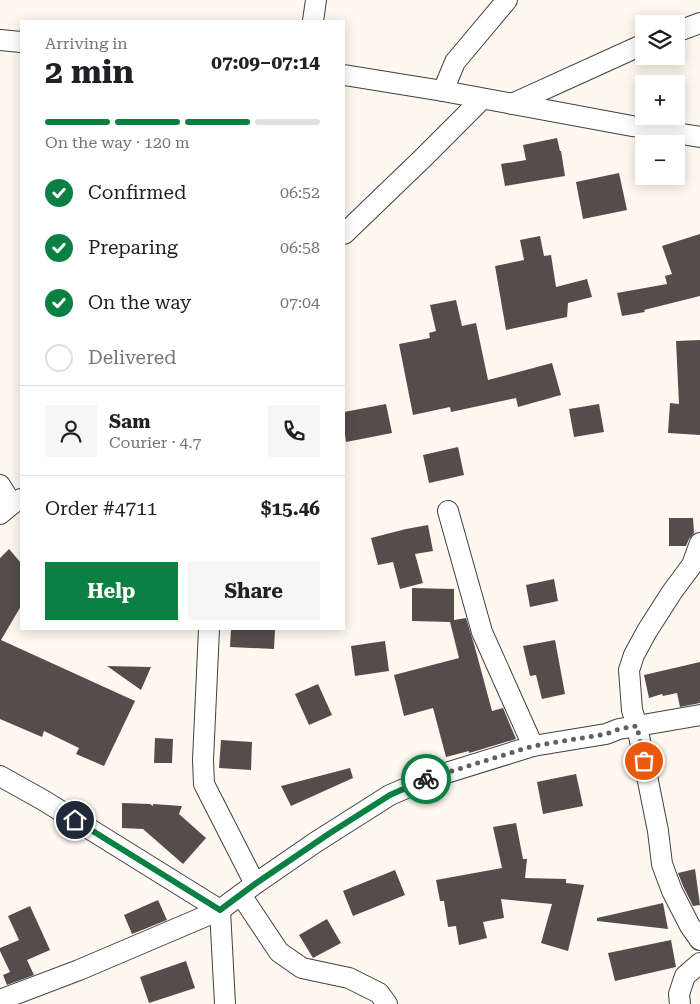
<!DOCTYPE html>
<html lang="en">
<head>
<meta charset="utf-8">
<style>
	:root { --surface:#fff; --page:#f6f6f6; --text:#202124; --muted:#757577; --line:#e0e0e0; --accent:#0b8043 }
	body { margin:0; font-family:"Roboto Serif",serif; background:var(--page); color:var(--text); height:100vh; display:flex; flex-direction:column; font-size:19px; white-space:nowrap }
	* { box-sizing:border-box; margin:0 }
	p { font-size:16px; color:var(--muted) }
	.icon { flex:none; width:28px; height:28px; fill:none; stroke:currentColor; stroke-width:2; stroke-linecap:round; stroke-linejoin:round }
	.map { position:relative; flex:1; overflow:hidden }
	.sheet { position:absolute; left:20px; top:20px; width:325px; height:610px; display:flex; flex-direction:column; background:var(--surface); border-radius:0px; box-shadow:0 2px 12px #0003 }
	.sheet>* { flex:none }
	.fabs { position:absolute; left:635px; top:15px; display:grid; gap:10px }
	.fabs a { display:grid; place-items:center; width:50px; height:50px; border-radius:0px; background:var(--surface); box-shadow:0 2px 12px #0003; font-size:25px }
	.pin { position:absolute; display:grid; place-items:center; width:42px; height:42px; color:#fff; margin:-21px; border:2px solid #fff; border-radius:50%; box-shadow:0 1px 5px #0007 }
	.courier { position:absolute; display:grid; place-items:center; width:50px; height:50px; margin:-25px; border:4px solid #0b8043; border-radius:50%; background:#fff; color:#222; box-shadow:0 1px 6px #0007 }
	.head em { font-style:normal; font-weight:700 }
	.head div { display:flex; flex-direction:column-reverse }
	.head { display:flex; align-items:center; justify-content:space-between; height:85px; padding:0 25px }
	h1 { font-size:32px; font-weight:700; line-height:38px }
	.bar { display:grid; grid-template-columns:repeat(4,1fr); gap:8px 5px; align-content:center; height:60px; padding:0 25px }
	.bar i { height:6px; border-radius:4px; background:var(--line) }
	.bar .selected { background:var(--accent) }
	.bar p { grid-column:span 4 }
	.line { display:flex; align-items:center; gap:12px; padding:0 25px; border-top:1px solid var(--line) }
	.line div { flex:1 }
	.round { display:grid; place-items:center; flex:none; width:52px; height:52px; border-radius:0px; background:var(--page) }
	ol { padding:0 25px; list-style:none }
	li { display:flex; align-items:center; gap:15px; height:55px }
	li p { margin-inline-start:auto }
	li .icon { padding:5px; border-radius:50%; background:var(--accent); color:#fff; stroke-width:4 }
	li:last-child { color:var(--muted) }
	li i { width:28px; height:28px; border:2px solid var(--line); border-radius:50% }
	.primary-button { display:flex; gap:10px; margin-top:auto; padding:10px 25px }
	.primary-button a { flex:1; height:58px; border-radius:0px; background:var(--accent); color:#fff; font-size:20px; font-weight:700; line-height:58px; text-align:center }
	.primary-button a+a { background:var(--page); color:var(--text) }
	.map>svg:first-child { display:block }
	.building { fill:#554d4b }
	.lines { fill:none; stroke-linecap:round; stroke-linejoin:round }
	.street-casing { stroke:#414141; stroke-width:22 }
	.street { stroke:#fff; stroke-width:20 }
	.done { stroke:#62605d; stroke-width:5; stroke-dasharray:0 9 }
	.route { stroke:#0b8043; stroke-width:6 }
</style>
</head>
<body>
<div class="map">
<svg width="700" height="1004" viewBox="0 0 700 1004">
	<rect width="100%" height="100%" fill="#fef8f0"/>
	<!-- building -->
	<g class="building">
		<polygon points="557,138 560,151 561,151 565,176 505,186 501,164 526,160 523,145"/>
		<polygon points="619,173 627,210 583,219 576,182"/>
		<polygon points="700,234 700,296 644,310 645,312 622,316 617,293 667,284 665,276 672,274 662,246"/>
		<polygon points="540,236 544,256 551,255 556,287 587,279 592,297 568,303 567,317 506,330 495,266 524,260 520,240"/>
		<polygon points="456,300 462,326 476,323 488,380 552,363 561,395 518,407 516,398 451,412 450,407 413,415 399,344 430,338 429,333 436,331 430,305"/>
		<polygon points="700,340 700,435 668,433 670,403 679,404 676,341"/>
		<polygon points="386,404 392,433 346,442 344,429 344,412"/>
		<polygon points="599,404 604,432 574,437 569,409"/>
		<polygon points="458,447 464,475 429,483 423,455"/>
		<polygon points="669,518 693,518 694,533 689,539 686,546 669,546"/>
		<polygon points="428,525 433,551 415,554 423,583 400,589 393,562 378,565 371,538 406,529"/>
		<polygon points="9,549 21,563 21,606 1,640 135,701 104,766 76,754 79,748 44,731 42,737 0,719 0,558"/>
		<polygon points="554,579 558,601 530,607 526,585"/>
		<polygon points="412,588 454,589 454,620 466,618 474,644 492,711 503,708 516,739 469,753 469,751 446,757 433,708 404,716 394,675 459,658 450,622 412,621"/>
		<polygon points="231,629 275,629 274,649 230,647"/>
		<polygon points="555,640 565,694 542,699 536,675 530,676 523,646"/>
		<polygon points="385,641 389,671 355,676 351,646"/>
		<polygon points="700,662 700,703 680,707 677,693 663,696 662,694 649,698 644,675"/>
		<polygon points="107,666 151,667 141,690"/>
		<polygon points="318,684 332,715 309,725 295,694"/>
		<polygon points="155,738 173,739 172,763 154,763"/>
		<polygon points="221,740 252,742 251,770 219,768"/>
		<polygon points="350,768 353,778 291,806 281,786"/>
		<polygon points="576,774 583,806 543,814 537,782"/>
		<polygon points="122,803 150,804 153,806 153,804 182,806 179,814 206,838 183,864 143,829 122,828"/>
		<polygon points="516,823 523,859 527,859 525,878 566,879 566,883 584,885 568,951 541,943 552,904 501,899 504,918 483,922 487,938 459,945 456,926 448,927 444,901 440,901 436,880 502,868 493,827"/>
		<polygon points="695,869 700,905 693,906 683,886 678,873"/>
		<polygon points="395,870 405,895 353,916 343,891"/>
		<polygon points="158,900 167,920 132,934 124,915"/>
		<polygon points="663,903 668,929 597,921 597,918"/>
		<polygon points="30,906 50,950 27,960 34,975 7,985 3,975 10,972 0,951 0,948 19,940 8,916"/>
		<polygon points="327,919 341,943 313,958 299,935"/>
		<polygon points="671,940 676,967 615,981 608,953"/>
		<polygon points="186,961 195,988 149,1003 140,977"/>
	</g>
	<g class="lines">
		<defs>
			<g id="street">
				<polyline points="313,21 316,0"/>
				<polyline points="676,32 700,23"/>
				<polyline points="0,40 21,42"/>
				<polyline points="344,75 443,91 632,126 700,137"/>
				<polyline points="443,91 455,62 507,0"/>
				<polyline points="512,104 644,44"/>
				<polyline points="344,234 423,158 482,99"/>
				<polyline points="0,485 12,504"/>
				<polyline points="448,511 482,632 533,746"/>
				<polyline points="0,514 12,504 21,499"/>
				<polyline points="209,629 203,760 204,784 255,884"/>
				<polyline points="700,715 637,726 658,831 662,864 672,891 690,926 700,940"/>
				<polyline points="0,776 43,800 220,910"/>
				<polyline points="241,895 279,952 302,968 349,978 379,993 387,1004"/>
				<polyline points="220,910 225,1004"/>
				<polyline points="0,1000 79,970 220,910 255,884 316,842 390,795 430,778 533,746 606,734 619,729 637,726 632,710 629,670 634,655 647,631 672,592 692,565 700,543"/>
				<polyline points="680,1004 679,994 685,976 700,963"/>
			</g>
		</defs>
		<!-- street casing -->
		<use href="#street" class="street-casing"/>
		<!-- street -->
		<use href="#street" class="street"/>
	</g>
	<g class="lines">
		<!-- done -->
		<polyline class="done" points="426,779 533,746 606,734 619,729 637,726 644,761"/>
		<!-- route -->
		<polyline class="route" points="75,820 220,910 255,884 330,833 390,795 426,779"/>
	</g>
</svg>
<div class="fabs">
<a><svg class="icon" aria-label="layers" viewBox="0 0 24 24"><path d="M12 4l9 5-9 5-9-5zM3 14l9 5 9-5"/></svg></a>
<a>+</a>
<a>−</a>
</div>
<div class="pin" style="left:644px;top:761px;background:#ea580c"><svg class="icon" aria-label="bag" viewBox="0 0 24 24"><path d="M5 8h14l-1 12H6zM9 8a3 3 0 0 1 6 0"/></svg></div>
<div class="pin" style="left:75px;top:820px;background:#1f2937"><svg class="icon" aria-label="home" viewBox="0 0 24 24"><path d="M3 11l9-7 9 7M6 9v11h12V9"/></svg></div>
<div class="courier" style="left:426px;top:779px"><svg class="icon" aria-label="bike" viewBox="0 0 24 24"><circle cx="6" cy="16" r="4"/><circle cx="18" cy="16" r="4"/><path d="M6 16l4-8h5l3 8M10 8l3 8H6M13 5h3"/></svg></div>
<section class="sheet">
<div class="head"><div><h1>2 min</h1><p>Arriving in</p></div><em>07:09–07:14</em></div>
<div class="bar"><i class="selected"></i><i class="selected"></i><i class="selected"></i><i></i><p>On the way · 120 m</p></div>
<ol>
<li><svg class="icon" aria-label="check" viewBox="0 0 24 24"><path d="M5 12l5 5 9-10"/></svg>Confirmed<p>06:52</p></li>
<li><svg class="icon" aria-label="check" viewBox="0 0 24 24"><path d="M5 12l5 5 9-10"/></svg>Preparing<p>06:58</p></li>
<li><svg class="icon" aria-label="check" viewBox="0 0 24 24"><path d="M5 12l5 5 9-10"/></svg>On the way<p>07:04</p></li>
<li><i></i>Delivered</li>
</ol>
<div class="line" style="height:90px"><a class="round"><svg class="icon" aria-label="person" viewBox="0 0 24 24"><circle cx="12" cy="8" r="4"/><path d="M4 21q1-7 8-7t8 7"/></svg></a><div><b>Sam</b><p>Courier · 4.7</p></div><a class="round"><svg class="icon" aria-label="phone" viewBox="0 0 24 24"><path d="M5 4h4l2 5-3 2q2 4 5 5l2-3 5 2v4C11 20 4 13 5 4z"/></svg></a></div>
<div class="line" style="height:65px"><div>Order #4711</div><b>$15.46</b></div>
<div class="primary-button"><a>Help</a><a>Share</a></div>
</section>
</div>
</body>
</html>
